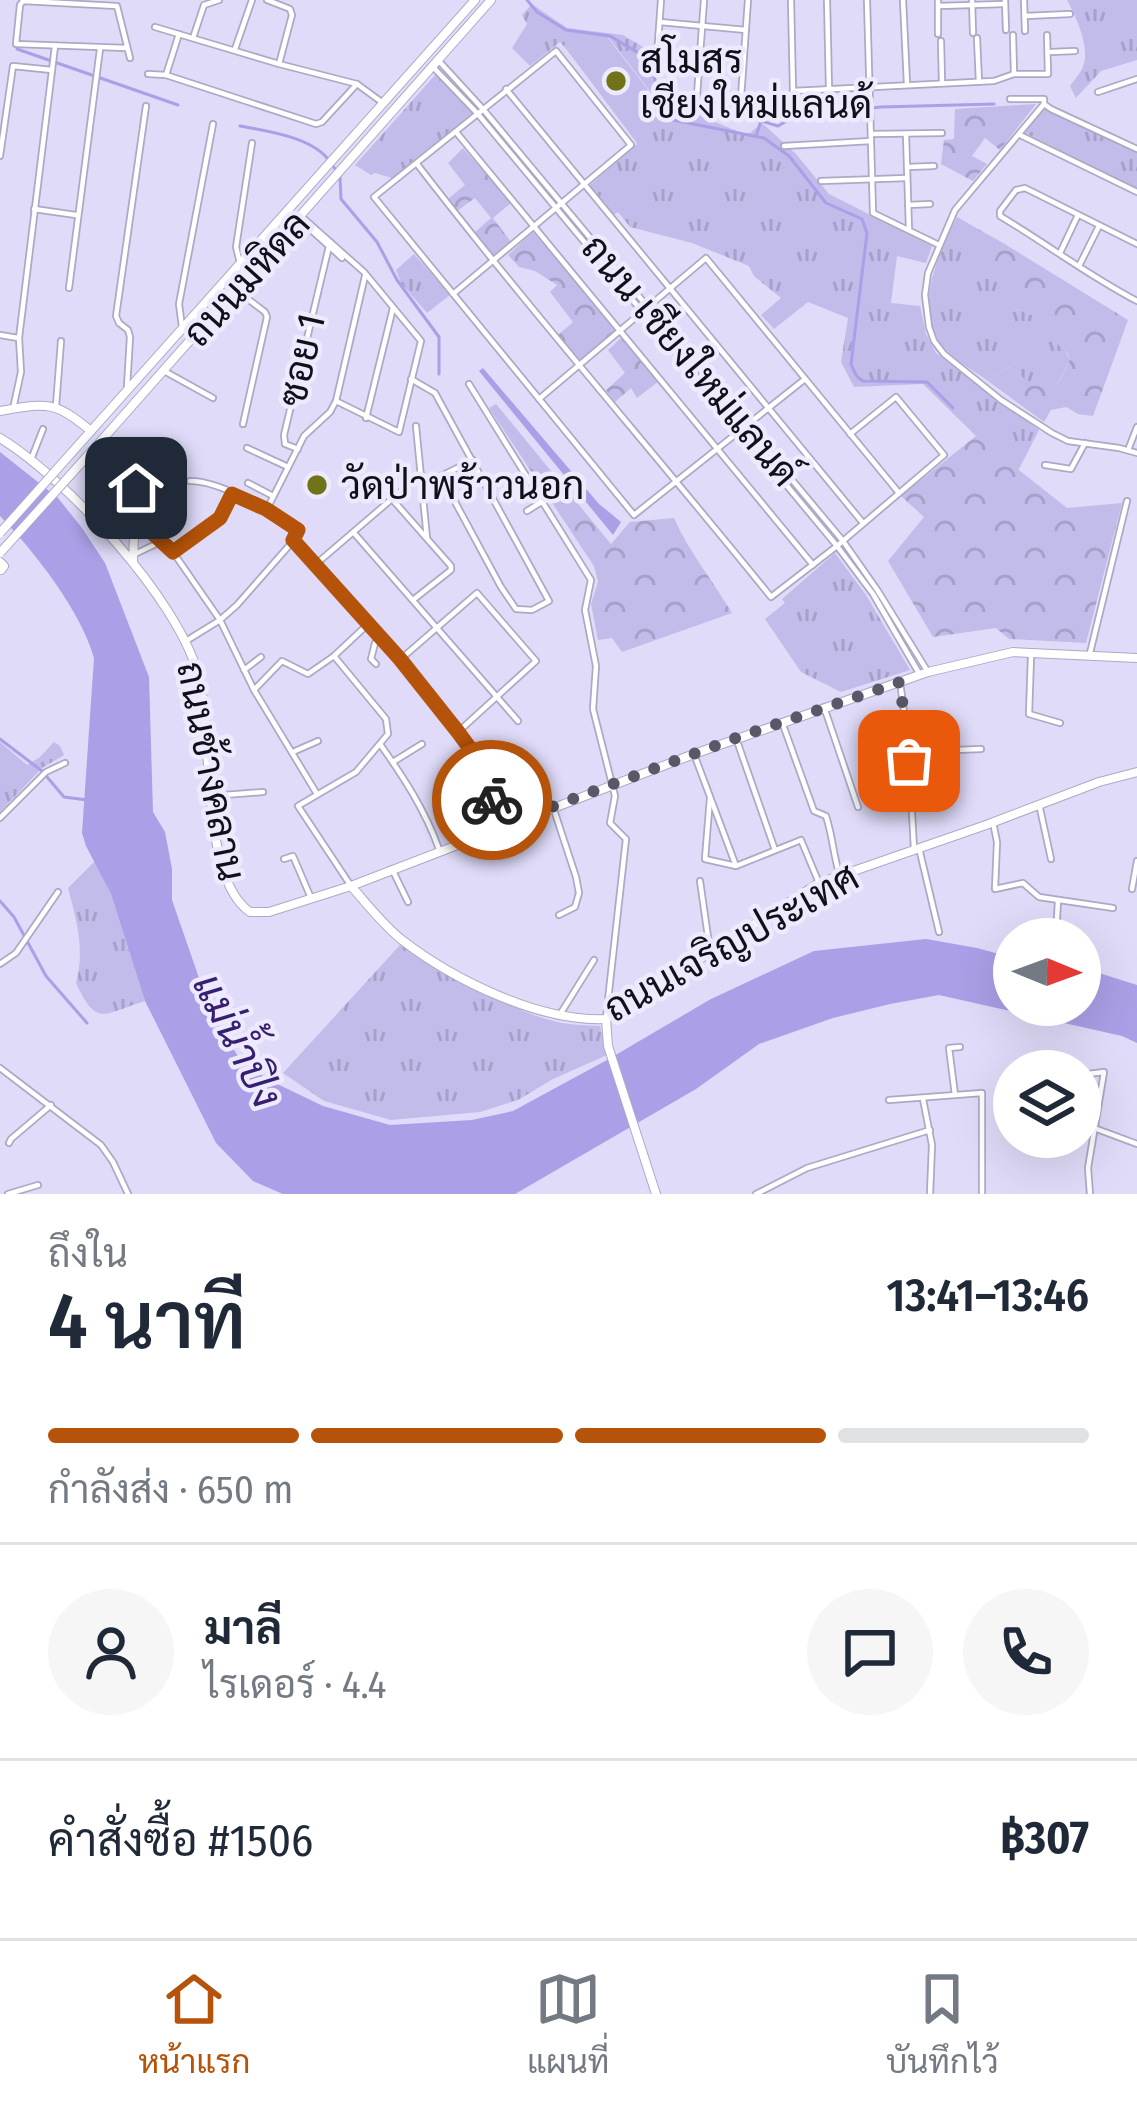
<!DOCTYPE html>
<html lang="th">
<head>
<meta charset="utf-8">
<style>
	:root { --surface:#fff; --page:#f6f6f7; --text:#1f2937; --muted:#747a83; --line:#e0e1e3; --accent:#b45309 }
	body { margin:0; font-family:"Fira Sans Condensed",Sarabun,sans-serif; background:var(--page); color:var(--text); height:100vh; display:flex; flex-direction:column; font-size:45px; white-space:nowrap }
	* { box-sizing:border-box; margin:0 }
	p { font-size:39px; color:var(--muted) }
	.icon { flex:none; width:66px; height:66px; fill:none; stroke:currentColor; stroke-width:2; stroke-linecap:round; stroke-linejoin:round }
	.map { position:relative; height:1194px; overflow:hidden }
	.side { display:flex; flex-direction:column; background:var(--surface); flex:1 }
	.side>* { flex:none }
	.needle { width:78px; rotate:91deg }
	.fabs { position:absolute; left:993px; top:918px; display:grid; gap:24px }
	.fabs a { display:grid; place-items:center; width:108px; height:108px; border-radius:50%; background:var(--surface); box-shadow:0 12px 48px #0002; font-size:60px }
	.pin { position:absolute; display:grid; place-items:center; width:102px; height:102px; color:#fff; margin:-51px; border-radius:24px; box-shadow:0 6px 18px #0006 }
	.courier { position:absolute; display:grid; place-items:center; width:120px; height:120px; margin:-60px; border:9px solid #b45309; border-radius:50%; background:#fff; color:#222; box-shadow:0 3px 15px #0007 }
	.headline em { font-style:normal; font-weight:600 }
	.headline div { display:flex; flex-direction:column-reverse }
	.headline { display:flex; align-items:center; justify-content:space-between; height:204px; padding:0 48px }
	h1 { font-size:78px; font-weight:600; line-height:90px }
	.bar { display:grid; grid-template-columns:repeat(4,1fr); gap:18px 12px; align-content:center; height:144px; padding:0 48px }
	.bar i { height:15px; border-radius:9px; background:var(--line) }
	.bar .current { background:var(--accent) }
	.bar p { grid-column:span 4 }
	.line { display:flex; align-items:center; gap:30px; padding:0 48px; border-top:3px solid var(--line) }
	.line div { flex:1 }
	.round { display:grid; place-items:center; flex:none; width:126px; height:126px; border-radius:63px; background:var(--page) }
	.menu { display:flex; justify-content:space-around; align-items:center; height:168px; border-top:3px solid var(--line); background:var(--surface); font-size:33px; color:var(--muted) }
	.menu a { display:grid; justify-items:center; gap:6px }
	.menu .current { color:var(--accent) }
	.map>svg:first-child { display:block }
	.grass { fill:url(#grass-tufts) }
	.forest { fill:url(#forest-crowns) }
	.pitch { fill:#c2bcea }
	.water { fill:#ab9fe7 }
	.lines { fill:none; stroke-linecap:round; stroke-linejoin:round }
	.stream { stroke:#ab9fe7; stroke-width:3 }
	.street-casing { stroke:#aca9c5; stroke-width:8 }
	.secondary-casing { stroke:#aca9c5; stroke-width:10 }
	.street { stroke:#fff; stroke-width:4.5 }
	.secondary { stroke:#fff; stroke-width:8 }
	.secondary-bridge-casing { stroke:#aca9c5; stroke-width:10; stroke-linecap:butt }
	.secondary-bridge { stroke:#fff; stroke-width:8 }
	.done { stroke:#595768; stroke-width:12; stroke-dasharray:0 21.6 }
	.route { stroke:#b45309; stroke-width:15 }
	.poi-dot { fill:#717319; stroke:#eceafc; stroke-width:4.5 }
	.labels { text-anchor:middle; stroke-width:9; stroke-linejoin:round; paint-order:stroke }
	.poi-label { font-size:39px; fill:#11101a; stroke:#eceafc; text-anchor:start }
	.street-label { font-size:39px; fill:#11101a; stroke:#eceafc }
	.water-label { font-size:42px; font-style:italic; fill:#371e70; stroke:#eceafc }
</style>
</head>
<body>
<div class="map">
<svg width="1137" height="1194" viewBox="0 0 1137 1194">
	<defs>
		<pattern id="grass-tufts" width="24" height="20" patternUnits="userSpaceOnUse" patternTransform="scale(3)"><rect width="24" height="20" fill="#c2bcea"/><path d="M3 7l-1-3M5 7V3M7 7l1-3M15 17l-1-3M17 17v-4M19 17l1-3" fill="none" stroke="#a6a1c8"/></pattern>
		<pattern id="forest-crowns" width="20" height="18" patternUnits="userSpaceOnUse" patternTransform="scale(3)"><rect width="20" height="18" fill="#c2bcea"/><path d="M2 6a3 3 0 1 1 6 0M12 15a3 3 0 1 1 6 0" fill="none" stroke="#a6a1c8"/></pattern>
	</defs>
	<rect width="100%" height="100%" fill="#dfdbf9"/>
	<!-- grass -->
	<g class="grass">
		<polygon points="526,0 567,28 623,35 653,53 652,66 666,113 675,116 699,115 741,133 750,133 762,123 796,154 829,194 932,246 926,263 897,256 891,303 920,306 926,334 936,353 1039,430 1018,471 976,436 923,384 854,387 841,362 848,318 808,302 774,329 761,315 781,298 754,276 749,266 692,243 630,227 618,212 612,216 588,187 637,144 634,139 666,112 609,38 567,50 560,42 530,66 512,48 527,24 522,15 530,6"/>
		<path d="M1067,0H1137V60L1101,71L1076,98L1070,86C1074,80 1079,75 1082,69C1092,50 1076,17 1067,0Z"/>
		<polygon points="436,74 473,113 392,178 375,173 371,175 355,165"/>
		<polygon points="1045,109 1137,153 1137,189 1025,133 1026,128"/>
		<path d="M957,217L1003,243L1000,251L1014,308L1037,317C1047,336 1063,345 1070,359C1057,386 1059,389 1029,386L1017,370L1009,367L988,381C975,372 960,363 948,352C910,314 937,257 957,217Z"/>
		<polygon points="414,254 450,295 427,313 401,283 396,270"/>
		<polygon points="835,553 866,595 910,670 841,692 801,672 765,619 785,603 782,599"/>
		<polygon points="0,742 27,765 40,757 54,742 60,746 64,755 42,768 0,812"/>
		<path d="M95,861L111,894L145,1001C105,1013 97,1029 76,983C85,949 77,922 68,888Z"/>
		<path d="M400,945C442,972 513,1013 562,1023C574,1025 587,1025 600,1026L607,1055L553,1079L518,1100L480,1112L391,1120L324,1101L283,1073Z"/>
	</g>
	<!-- forest -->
	<g class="forest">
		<polygon points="1036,104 1000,150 985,138 972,156 987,164 973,181 941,164 944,140 954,139 955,109"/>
		<polygon points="463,148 511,203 493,218 511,242 494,256 475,232 491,218 475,198 457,211 448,199 465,185 448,163"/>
		<polygon points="533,232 616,329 581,361 558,335 573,322 550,292 557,285 535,271 519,267 508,255"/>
		<path d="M1003,243L1128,320L1093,416L1078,414L1066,407L1051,410L1044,422L988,381L1009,367L1017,370L1029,385C1059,389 1058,386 1070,359L1068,354L1045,332L1037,317L1014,308L1001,298L994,262Z"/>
		<polygon points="621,338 659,381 637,398 631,388 615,402 606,390 625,373 608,350"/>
		<path d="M496,404L611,544L630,522L674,518C689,552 713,581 732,613L622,652L612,638L598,640L591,604L598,582L594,566L489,408Z"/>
		<polygon points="976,436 1067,508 1122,503 1086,643 1009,639 996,628 933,637 888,561 924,517 901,496"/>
	</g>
	<!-- pitch -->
	<polygon class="pitch" points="608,38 666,113 634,139 567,50"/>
	<!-- water -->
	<g class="water">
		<polygon points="483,368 599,504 621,522 613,535 479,371"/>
		<path d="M0,452L58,498L82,528L105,563L149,677L153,812L165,832L172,869V900L199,978L224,1034L241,1061L271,1081L323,1106L390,1125L472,1120L513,1111L607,1060L711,999L814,951L926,939L977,948L1014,958V1005H1080V967L1137,985V1043L1122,1036L939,995L890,1004L833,1018L759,1044L696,1089L515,1194H283L253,1181L216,1143L145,1001L111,894L86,846L82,833L94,658C81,611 34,551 0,516Z"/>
	</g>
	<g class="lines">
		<!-- stream -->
		<g class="stream">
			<path d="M527,0L537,12L566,30L610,36L652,61L657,94L668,119L764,138L789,156L826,203L862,219L867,233L851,364C854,371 856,378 863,381L927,382L953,408"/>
			<polyline points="17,49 178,105"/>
			<path d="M240,126C267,131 309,137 327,158"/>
			<polyline points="756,136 761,121 778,126 795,116 881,107 994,104"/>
			<polyline points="333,166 340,176 341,199 377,242 397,280 439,337 439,374"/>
			<polyline points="0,739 42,771 64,797 87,800"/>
			<polyline points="0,901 14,917 46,976 87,1023"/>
		</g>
		<defs>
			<g id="street">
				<polyline points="267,0 290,9 292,15 279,64"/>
				<polyline points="791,0 793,91 994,81 1014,74 1048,74 1047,35"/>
				<polyline points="827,0 829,88"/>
				<polyline points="867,0 873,213 939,245"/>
				<polyline points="903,0 907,84"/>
				<polyline points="938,0 938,34"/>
				<polyline points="972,0 973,33"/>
				<polyline points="1005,0 1006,30"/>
				<polyline points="1024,0 1025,31"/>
				<polyline points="938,6 1005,4"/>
				<polyline points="1025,16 1070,14"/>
				<polyline points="660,22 746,30"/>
				<polyline points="155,27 279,64 357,84 383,103"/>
				<polyline points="194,35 204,5 219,0"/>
				<polyline points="1013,35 1014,74"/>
				<polyline points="977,38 979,82"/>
				<polyline points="941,41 942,83"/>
				<polyline points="127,48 16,44 20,5 23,1 117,6 130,58"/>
				<polyline points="235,49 252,0"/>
				<polyline points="1051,52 1075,51"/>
				<polyline points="438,60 482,108 843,541 878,591 928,672"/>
				<polyline points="433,67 477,113 837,546 873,594 920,675"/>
				<polyline points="656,70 661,0"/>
				<polyline points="148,74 166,75 316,124 322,122 357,84"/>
				<polyline points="166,75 179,34"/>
				<polyline points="506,89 863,523"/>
				<polyline points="1098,92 1137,79"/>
				<polyline points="1010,99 1044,99 1044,104 1051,109 1137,149"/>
				<polyline points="1044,104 955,210 928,273 925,295 929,327 934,341 944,354 1001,400 1052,433 1068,441 1119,448 1137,453"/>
				<polyline points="696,109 704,0"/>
				<polyline points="740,111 748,0"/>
				<polyline points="456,132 813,565"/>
				<polyline points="871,134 942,133"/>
				<polyline points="906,134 909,230"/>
				<polyline points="1020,135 1137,192"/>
				<polyline points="784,146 871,141"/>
				<polyline points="0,156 13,66 52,70"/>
				<path d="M417,164C531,312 654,452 771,597L837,546L944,455L896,397L850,434"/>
				<polyline points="907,167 934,166"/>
				<polyline points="821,181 907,178"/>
				<polyline points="908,205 930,204"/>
				<polyline points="34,209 76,215"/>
				<polyline points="302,217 364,272 421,341 399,432 336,401"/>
				<polyline points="299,219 342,258"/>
				<path d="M1137,244L1025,188L1016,190L1000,211V216C1047,244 1089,276 1137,301"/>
				<polyline points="1060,253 1078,215"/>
				<polyline points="240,263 236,247 252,143"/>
				<polyline points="1080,264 1099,226"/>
				<polyline points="69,288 100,49"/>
				<polyline points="236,290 265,312 267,317 243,424"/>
				<polyline points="453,294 631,145 556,51 374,197 634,515 805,379"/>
				<polyline points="182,327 179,304 213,124"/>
				<polyline points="0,335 18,338"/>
				<polyline points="166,372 213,398"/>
				<polyline points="411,379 435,393 549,601 532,610 516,609 501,587 441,476 473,460"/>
				<polyline points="469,384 591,580 585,610 596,666 593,709 615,796 610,823 626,839 606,1018"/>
				<polyline points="127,387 130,337 128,330 119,323 116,316 146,106"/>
				<polyline points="539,399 706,258 899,493"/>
				<polyline points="56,406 61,341"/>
				<polyline points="13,409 21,372 19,338 55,46"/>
				<polyline points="366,418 393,308"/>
				<polyline points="416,426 427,538"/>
				<polyline points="247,448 288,467"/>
				<polyline points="298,449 285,444 284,435 330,242"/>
				<polyline points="1128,450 1137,427"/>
				<polyline points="32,457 43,429"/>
				<polyline points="1045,465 1071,469 1085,443"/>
				<polyline points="248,483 273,496"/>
				<polyline points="392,499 451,566 451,570 413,600"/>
				<polyline points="267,509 304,436 330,412 336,401 365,276"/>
				<polyline points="527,511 543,501"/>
				<polyline points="138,519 173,552 220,620 254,690 317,794"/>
				<polyline points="354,533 518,721"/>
				<polyline points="294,540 400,659 486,770 498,827"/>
				<polyline points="174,551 220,518 233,494"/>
				<polyline points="133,555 160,542"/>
				<polyline points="316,564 421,474"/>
				<path d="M186,641L220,620L237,605L294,540L298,530C270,512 223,481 190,481"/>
				<polyline points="1090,653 1127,501"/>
				<polyline points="334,656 386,719 388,734 356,772 298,806 351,886"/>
				<polyline points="1031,656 1029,714 1060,723"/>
				<polyline points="402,658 477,593 536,661 458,732"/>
				<polyline points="376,664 371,659 375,643 382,640"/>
				<polyline points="244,670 261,657"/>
				<polyline points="900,682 908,741 914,849"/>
				<polyline points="254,690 282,661 308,674 334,656 366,626"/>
				<polyline points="824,707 858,807"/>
				<path d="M782,722L814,811L826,816C833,838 833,853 839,873"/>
				<polyline points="736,738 775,850"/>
				<polyline points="908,741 935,737"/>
				<path d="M380,744C404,778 425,810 439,849"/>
				<polyline points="295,751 318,741"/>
				<polyline points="694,754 736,866"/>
				<polyline points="909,761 944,757 956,750 981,749"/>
				<polyline points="393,762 422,744"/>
				<polyline points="211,796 263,792"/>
				<polyline points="710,798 705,859 736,866 801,840 819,883"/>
				<polyline points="1039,804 1051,859"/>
				<polyline points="554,810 576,877 579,893 575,907 559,915"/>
				<polyline points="0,818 46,772 65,763"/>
				<polyline points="993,822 997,842 995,889 1023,883 1039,897 1113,908"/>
				<polyline points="919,848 939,932"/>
				<polyline points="284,859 293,856 311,898"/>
				<polyline points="392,869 408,902"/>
				<polyline points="700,881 710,951"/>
				<polyline points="1132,889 1137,861"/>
				<polyline points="1056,935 1058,901"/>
				<polyline points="0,964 16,953 58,892"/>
				<polyline points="559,1016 594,960"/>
				<polyline points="0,1068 101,1145 113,1162 128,1194"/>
				<polyline points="1080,1075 1104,1072 1088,1168 1090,1194"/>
				<polyline points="955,1095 949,1048 960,1047"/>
				<polyline points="923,1099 932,1145 930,1194"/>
				<polyline points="889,1100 982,1093 982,1194"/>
				<polyline points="1094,1128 1137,1144"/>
				<polyline points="9,1143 11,1139 51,1105"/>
				<polyline points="8,1194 38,1185"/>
				<polyline points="756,1194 807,1168 930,1130"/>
			</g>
			<g id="secondary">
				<path d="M0,411C47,403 53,400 91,431"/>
				<path d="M0,438C67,479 177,598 198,674C214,732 199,877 250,912H269L351,886L694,754L928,672L1013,652L1137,658"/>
				<polyline points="58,468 475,0"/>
				<path d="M133,561L136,488C131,465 118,456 101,441L491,0"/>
				<polyline points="0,562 4,566 1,570"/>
				<path d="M351,886C367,904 383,925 402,940C454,980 539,1022 606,1019L819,883L986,825L1099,782L1137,772"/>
				<polyline points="606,1019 608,1046 656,1194"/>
			</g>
		</defs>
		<!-- street casing -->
		<use href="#street" class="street-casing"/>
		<!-- secondary casing -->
		<use href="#secondary" class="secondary-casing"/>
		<!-- street -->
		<use href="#street" class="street"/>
		<!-- secondary -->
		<use href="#secondary" class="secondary"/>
		<defs>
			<g id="secondary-bridge">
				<polyline points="0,533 58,468"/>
				<polyline points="0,553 101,441"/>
			</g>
		</defs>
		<!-- secondary-bridge casing -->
		<use href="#secondary-bridge" class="secondary-bridge-casing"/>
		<!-- secondary-bridge -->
		<use href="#secondary-bridge" class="secondary-bridge"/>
	</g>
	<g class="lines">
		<!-- done -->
		<polyline class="done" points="492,800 498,827 736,738 900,682 909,761"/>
		<!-- route -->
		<polyline class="route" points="136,488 135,517 173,552 220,518 232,494 266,509 298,530 293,540 400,659 458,732 486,770 492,800"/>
	</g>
	<!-- markers -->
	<g class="poi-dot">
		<circle cx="616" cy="81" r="12"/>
		<circle cx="317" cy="485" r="12"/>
	</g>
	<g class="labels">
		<!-- poi labels -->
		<g class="poi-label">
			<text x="640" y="73">สโมสร<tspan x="640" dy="45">เชียงใหม่แลนด้</tspan></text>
			<text x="341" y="499">วัดป่าพร้าวนอก</text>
		</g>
		<!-- street labels -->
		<g class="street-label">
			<text transform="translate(246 278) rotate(-48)" y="14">ถนนมหิดล</text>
			<text transform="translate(301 360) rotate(-77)" y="14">ซอย 1</text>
			<text transform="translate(691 360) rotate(50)" y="14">ถนน เชียงใหม่แลนด์</text>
			<text transform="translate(212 771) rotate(79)" y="14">ถนนช้างคลาน</text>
			<text transform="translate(731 942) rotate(-29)" y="14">ถนนเจริญประเทศ</text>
		</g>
		<!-- water labels -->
		<g class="water-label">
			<text transform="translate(238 1040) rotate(63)" y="15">แม่น้ำปิง</text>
		</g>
	</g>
</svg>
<div class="fabs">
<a><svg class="needle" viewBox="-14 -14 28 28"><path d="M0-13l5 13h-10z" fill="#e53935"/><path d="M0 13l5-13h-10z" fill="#747a83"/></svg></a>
<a><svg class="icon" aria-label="layers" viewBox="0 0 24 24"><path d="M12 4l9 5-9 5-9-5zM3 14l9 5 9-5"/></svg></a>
</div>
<div class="pin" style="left:909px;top:761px;background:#ea580c"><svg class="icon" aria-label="bag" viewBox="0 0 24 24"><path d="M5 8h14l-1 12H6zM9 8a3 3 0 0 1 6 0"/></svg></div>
<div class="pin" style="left:136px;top:488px;background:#1f2937"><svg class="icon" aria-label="home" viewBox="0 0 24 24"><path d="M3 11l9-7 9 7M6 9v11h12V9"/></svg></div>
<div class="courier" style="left:492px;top:800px"><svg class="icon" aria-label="bike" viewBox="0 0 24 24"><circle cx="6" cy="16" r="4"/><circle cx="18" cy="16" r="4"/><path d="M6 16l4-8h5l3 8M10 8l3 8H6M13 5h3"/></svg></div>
</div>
<section class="side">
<div class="headline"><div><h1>4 นาที</h1><p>ถึงใน</p></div><em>13:41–13:46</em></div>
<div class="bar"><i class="current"></i><i class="current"></i><i class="current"></i><i></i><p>กำลังส่ง · 650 m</p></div>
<div class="line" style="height:216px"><a class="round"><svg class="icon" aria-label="person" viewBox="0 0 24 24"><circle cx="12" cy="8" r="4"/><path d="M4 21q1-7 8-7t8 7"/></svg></a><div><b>มาลี</b><p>ไรเดอร์ · 4.4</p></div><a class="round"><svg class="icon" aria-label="chat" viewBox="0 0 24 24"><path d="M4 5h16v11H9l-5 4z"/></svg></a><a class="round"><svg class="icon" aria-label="phone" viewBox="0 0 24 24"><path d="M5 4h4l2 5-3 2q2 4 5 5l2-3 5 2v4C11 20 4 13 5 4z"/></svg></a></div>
<div class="line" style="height:156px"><div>คำสั่งซื้อ #1506</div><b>฿307</b></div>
</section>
<nav class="menu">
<a class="current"><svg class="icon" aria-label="home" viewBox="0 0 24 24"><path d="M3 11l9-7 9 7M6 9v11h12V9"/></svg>หน้าแรก</a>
<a><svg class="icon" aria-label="map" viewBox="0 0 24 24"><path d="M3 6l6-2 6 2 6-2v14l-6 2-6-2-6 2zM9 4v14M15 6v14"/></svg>แผนที่</a>
<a><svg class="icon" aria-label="saved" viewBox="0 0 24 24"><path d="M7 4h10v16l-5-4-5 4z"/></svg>บันทึกไว้</a>
</nav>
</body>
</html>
